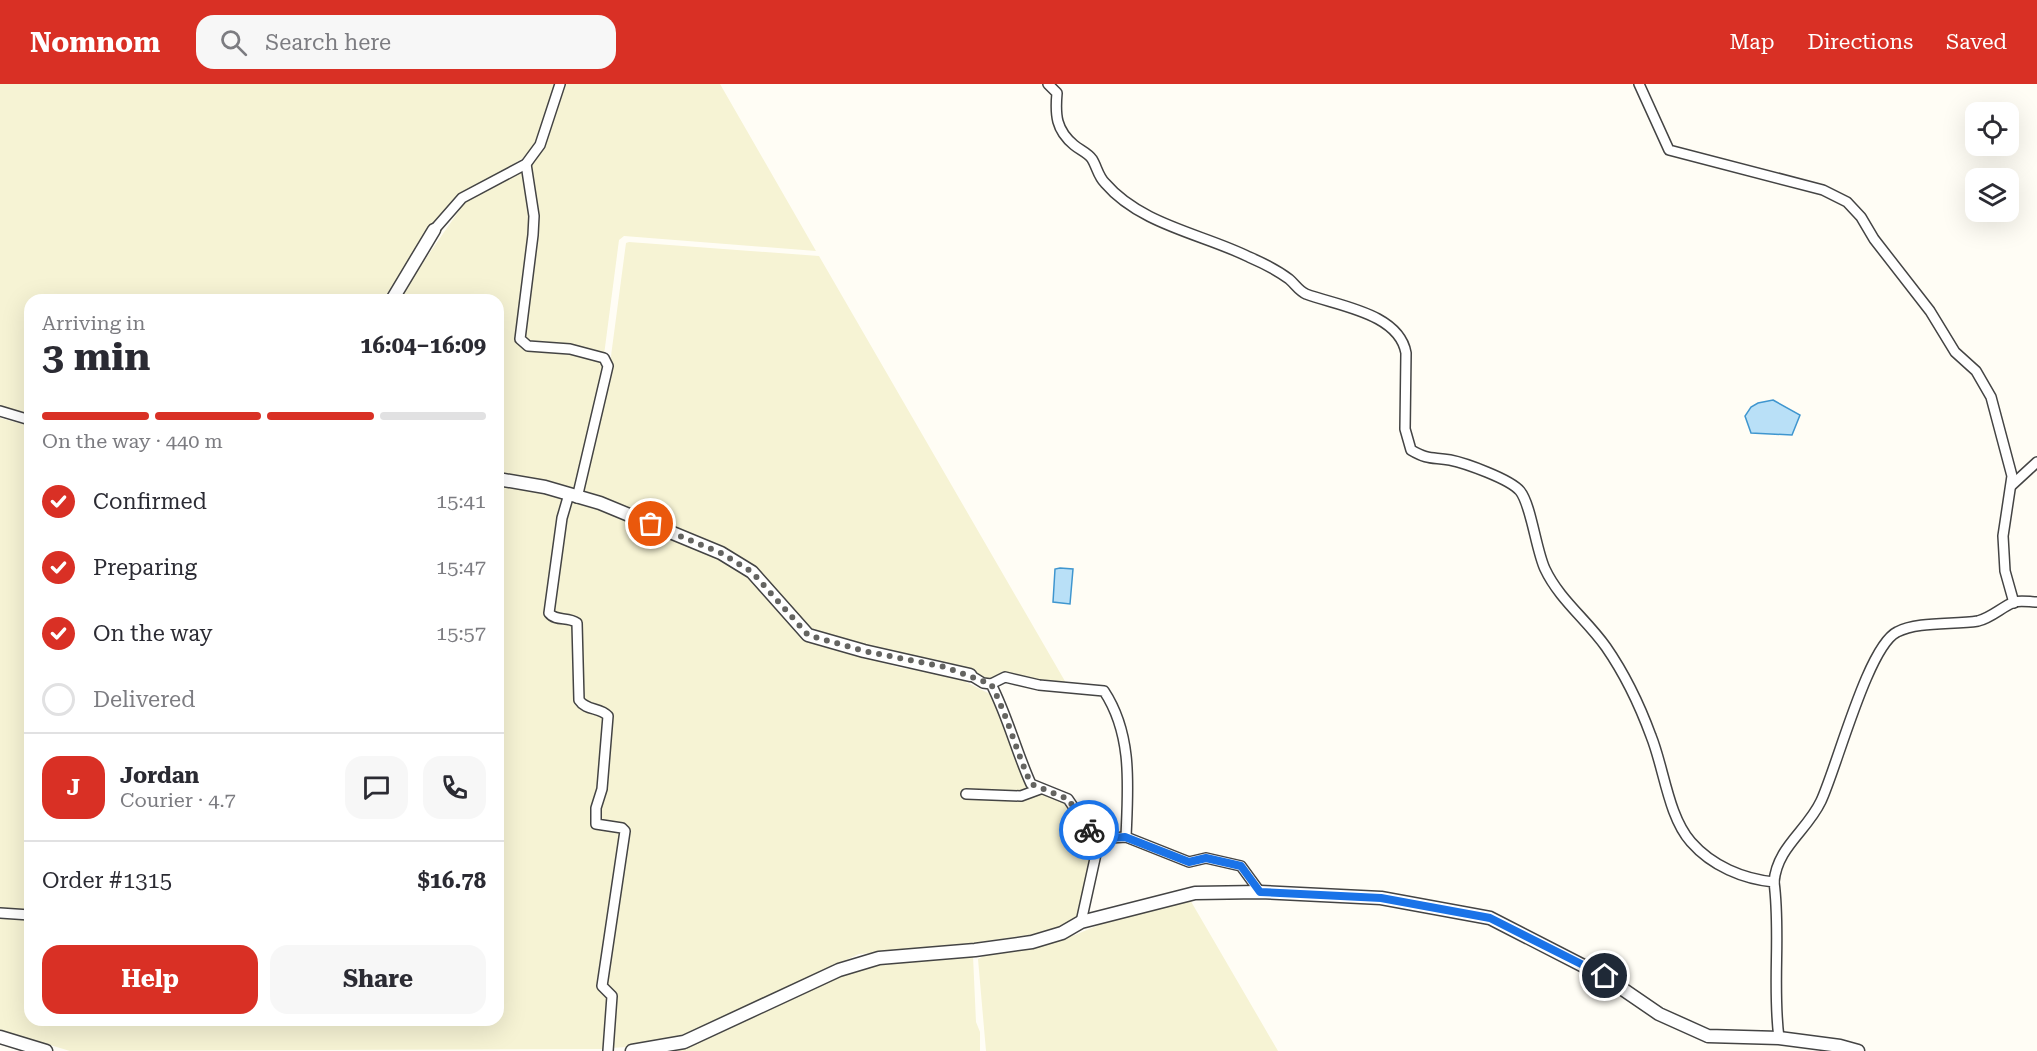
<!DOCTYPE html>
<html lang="en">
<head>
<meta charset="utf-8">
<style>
	:root { --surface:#fff; --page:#f7f7f7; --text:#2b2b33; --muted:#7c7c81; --line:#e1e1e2; --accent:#d93025 }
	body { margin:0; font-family:"Roboto Serif",serif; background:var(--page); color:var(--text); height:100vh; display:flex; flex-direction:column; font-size:22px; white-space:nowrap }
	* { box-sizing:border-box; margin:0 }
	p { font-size:20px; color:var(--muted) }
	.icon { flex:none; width:33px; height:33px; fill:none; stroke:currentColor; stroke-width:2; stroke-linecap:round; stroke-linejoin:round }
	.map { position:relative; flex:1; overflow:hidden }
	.sheet { position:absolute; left:24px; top:210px; width:480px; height:732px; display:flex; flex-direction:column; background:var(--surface); border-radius:18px; box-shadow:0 6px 24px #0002 }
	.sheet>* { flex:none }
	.fabs { position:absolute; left:1965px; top:18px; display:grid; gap:12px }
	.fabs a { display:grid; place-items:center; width:54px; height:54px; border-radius:12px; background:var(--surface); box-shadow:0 6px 24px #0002; font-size:30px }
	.pin { position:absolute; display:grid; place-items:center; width:51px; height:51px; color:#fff; margin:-26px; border:3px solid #fff; border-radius:50%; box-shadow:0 2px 6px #0007 }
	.courier { position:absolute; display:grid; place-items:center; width:60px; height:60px; margin:-30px; border:4px solid #1a73e8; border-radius:50%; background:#fff; color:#222; box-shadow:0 2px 8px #0007 }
	.headline em { font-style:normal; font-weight:700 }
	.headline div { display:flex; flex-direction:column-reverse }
	.headline { display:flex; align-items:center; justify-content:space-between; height:102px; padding:0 18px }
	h1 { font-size:39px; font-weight:700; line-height:45px }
	.bar { display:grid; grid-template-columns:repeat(4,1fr); gap:9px 6px; align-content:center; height:72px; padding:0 18px }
	.bar i { height:8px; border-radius:4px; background:var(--line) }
	.bar .selected { background:var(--accent) }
	.bar p { grid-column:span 4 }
	.line { display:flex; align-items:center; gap:15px; padding:0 18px; border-top:2px solid var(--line) }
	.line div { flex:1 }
	.round { display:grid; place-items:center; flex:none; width:63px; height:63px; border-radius:18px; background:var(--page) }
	ol { padding:0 18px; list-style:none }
	li { display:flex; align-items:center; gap:18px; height:66px }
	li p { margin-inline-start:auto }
	li .icon { padding:6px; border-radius:50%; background:var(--accent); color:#fff; stroke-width:4 }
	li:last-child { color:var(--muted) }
	li i { width:33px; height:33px; border:3px solid var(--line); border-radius:50% }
	.action { display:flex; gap:12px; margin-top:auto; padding:12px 18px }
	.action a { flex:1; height:69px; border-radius:18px; background:var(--accent); color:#fff; font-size:24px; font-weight:700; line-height:69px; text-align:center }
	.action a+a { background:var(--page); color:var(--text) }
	header { display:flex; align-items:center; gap:36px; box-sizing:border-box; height:84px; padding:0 30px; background:var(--accent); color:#fff }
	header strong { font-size:28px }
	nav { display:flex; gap:33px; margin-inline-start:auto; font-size:21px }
	.search { width:420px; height:54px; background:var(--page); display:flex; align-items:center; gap:15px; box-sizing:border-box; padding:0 21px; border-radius:18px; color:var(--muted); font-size:22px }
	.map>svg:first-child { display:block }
	.farmland { fill:#f6f3d4 }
	.water { fill:#b9e0f7; stroke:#3f96cf; stroke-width:1.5 }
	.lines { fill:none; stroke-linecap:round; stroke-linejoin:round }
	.minor-casing { stroke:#444; stroke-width:12 }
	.tertiary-casing { stroke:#444; stroke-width:15 }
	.minor { stroke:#fff; stroke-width:9 }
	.tertiary { stroke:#fff; stroke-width:12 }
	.done { stroke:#646461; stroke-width:6; stroke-dasharray:0 10.8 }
	.route { stroke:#1a73e8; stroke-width:8 }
</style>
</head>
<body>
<header>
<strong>Nomnom</strong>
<div class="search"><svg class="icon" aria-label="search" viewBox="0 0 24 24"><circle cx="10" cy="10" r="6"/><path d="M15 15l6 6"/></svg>Search here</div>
<nav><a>Map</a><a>Directions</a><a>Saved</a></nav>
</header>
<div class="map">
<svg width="2037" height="967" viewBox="0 0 2037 967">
	<rect width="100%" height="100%" fill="#fffdf5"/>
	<!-- farmland -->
	<g class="farmland">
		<polygon points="0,0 557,0 533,67 496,92 464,107 449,123 387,216 30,216 30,332 0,323"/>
		<polygon points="564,0 720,0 816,167 624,152 619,156 604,271 529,259 524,256 529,197 530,83 545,57"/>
		<polygon points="522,86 524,86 531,133 518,258 598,275 604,283 575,407 535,395 498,390 498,216 397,216 465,118"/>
		<polygon points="629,158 819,172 1066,599 1049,598 1003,587 990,596 814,547 801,538 751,484 584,409 581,405 596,348 611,272 626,159"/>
		<polygon points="0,334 30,342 30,936 498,936 498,400 563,413 547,532 550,536 570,539 574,544 576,616 606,633 597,708 593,716 593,738 622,748 599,903 608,912 605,965 70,967 0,946"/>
		<polygon points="572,418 628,435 711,470 746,491 761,504 796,548 807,557 901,584 950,590 990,610 1001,628 1011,664 1023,695 1029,703 1069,720 1093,761 1082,823 1076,835 1066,842 1043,849 937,864 859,870 689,949 642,962 611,964 615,913 604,901 628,750 599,737 612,632 604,623 583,615 580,539 553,527 568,423"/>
		<polygon points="1189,814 1278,967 986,967 978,875 987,870 1075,851 1108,837"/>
		<polygon points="973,872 976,938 980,948 980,967 666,967 849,888 869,882"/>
	</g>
	<!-- water -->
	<g class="water">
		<polygon points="1773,316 1800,331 1792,351 1751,349 1745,332 1751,323 1758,319"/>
		<polygon points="1060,484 1073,485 1070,520 1053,518 1055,485"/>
	</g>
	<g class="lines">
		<defs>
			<g id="minor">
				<path d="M1048,0L1057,9C1055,31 1056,46 1074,61C1080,66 1088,69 1092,75C1097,83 1098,92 1105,99C1141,141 1203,150 1249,173C1263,179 1277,186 1289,195C1295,200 1299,207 1306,210C1338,222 1399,229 1406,269L1405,345L1411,366C1428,376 1432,373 1450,376C1465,379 1510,395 1520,407C1531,420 1536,466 1545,485C1559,515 1587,536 1606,563C1624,589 1640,622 1651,652C1664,684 1668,732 1691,758C1712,782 1743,795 1774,798C1781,850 1772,902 1779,954"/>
				<polyline points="1639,0 1669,66 1823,106 1847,118 1861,133 1874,155 1930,227 1955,268 1976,287 1991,313 2012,392 2003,452 2005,487 2014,519"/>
				<polyline points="526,80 534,132 533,151 520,255 528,262 570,265 604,274 608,282 577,414"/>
				<polyline points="434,146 462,114 526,80 540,61 560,0"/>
				<polyline points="0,327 30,336"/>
				<polyline points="2012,401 2037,378"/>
				<path d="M569,410L562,434L549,529C556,538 568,532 577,539L579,616C586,627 600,623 608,632L602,705L596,724V740L622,744L625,747L602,902L612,912L608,967"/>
				<path d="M970,591L983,599L991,600C1008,633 1016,667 1031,700L1068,715L1095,755L1096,770L1081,838"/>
				<path d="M991,600L1005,593L1039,601L1104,607C1133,651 1128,703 1126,753"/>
				<polyline points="966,710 1021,712 1040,705"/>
				<polyline points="1095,755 1126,753 1189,778 1206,774 1241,782 1260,808"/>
				<path d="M1774,798C1777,763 1807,747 1821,717C1837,683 1868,562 1897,548C1918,537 1954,541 1978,537C1991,534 2002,523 2014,518C2021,516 2030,518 2037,518"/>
				<polyline points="0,829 30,831"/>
			</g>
			<g id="tertiary">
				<polyline points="392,216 434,146"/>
				<polyline points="498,395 545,403 600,419 721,469 752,488 808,551 864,567 970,591"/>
				<polyline points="0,953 46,967"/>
				<polyline points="632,967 684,958 839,886 879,874 975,866 1032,858 1062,849 1081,838 1195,809 1260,808 1381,814 1490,834 1605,893 1659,930 1708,952 1779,954 1840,962 1858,967"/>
			</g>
		</defs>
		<!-- minor casing -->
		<use href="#minor" class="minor-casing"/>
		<!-- tertiary casing -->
		<use href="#tertiary" class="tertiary-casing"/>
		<!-- minor -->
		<use href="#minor" class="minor"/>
		<!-- tertiary -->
		<use href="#tertiary" class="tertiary"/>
	</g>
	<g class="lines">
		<!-- done -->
		<path class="done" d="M651,440L721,469L752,488L808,551L864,567L945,583L991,600C1008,633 1016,667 1031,700L1068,715L1089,746"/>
		<!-- route -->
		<polyline class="route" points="1089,746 1095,755 1125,753 1189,778 1206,774 1241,782 1260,808 1381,814 1490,834 1605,892"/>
	</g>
</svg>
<div class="fabs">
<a><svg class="icon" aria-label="locate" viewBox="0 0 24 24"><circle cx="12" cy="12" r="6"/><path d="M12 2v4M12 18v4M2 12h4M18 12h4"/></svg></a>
<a><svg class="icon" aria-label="layers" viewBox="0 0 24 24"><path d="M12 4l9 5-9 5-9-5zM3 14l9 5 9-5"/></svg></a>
</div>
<div class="pin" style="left:651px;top:440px;background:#ea580c"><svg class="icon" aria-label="bag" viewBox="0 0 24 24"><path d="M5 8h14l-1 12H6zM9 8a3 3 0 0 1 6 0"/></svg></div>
<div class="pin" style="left:1605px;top:892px;background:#1f2937"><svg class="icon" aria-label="home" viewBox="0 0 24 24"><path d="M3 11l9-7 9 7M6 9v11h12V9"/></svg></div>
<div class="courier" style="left:1089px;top:746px"><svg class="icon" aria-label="bike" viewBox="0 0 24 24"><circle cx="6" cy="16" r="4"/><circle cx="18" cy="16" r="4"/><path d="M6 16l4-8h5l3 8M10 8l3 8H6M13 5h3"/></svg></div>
<section class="sheet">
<div class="headline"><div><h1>3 min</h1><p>Arriving in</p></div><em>16:04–16:09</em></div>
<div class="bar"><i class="selected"></i><i class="selected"></i><i class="selected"></i><i></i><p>On the way · 440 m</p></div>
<ol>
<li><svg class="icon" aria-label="check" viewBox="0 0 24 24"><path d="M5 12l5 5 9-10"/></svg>Confirmed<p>15:41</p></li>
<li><svg class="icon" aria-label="check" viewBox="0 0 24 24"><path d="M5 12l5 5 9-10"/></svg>Preparing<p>15:47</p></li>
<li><svg class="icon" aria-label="check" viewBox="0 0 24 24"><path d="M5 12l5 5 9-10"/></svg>On the way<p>15:57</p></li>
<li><i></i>Delivered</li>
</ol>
<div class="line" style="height:108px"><b class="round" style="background:var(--accent);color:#fff">J</b><div><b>Jordan</b><p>Courier · 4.7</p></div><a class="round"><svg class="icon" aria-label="chat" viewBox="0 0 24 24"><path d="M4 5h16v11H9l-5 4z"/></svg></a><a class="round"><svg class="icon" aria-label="phone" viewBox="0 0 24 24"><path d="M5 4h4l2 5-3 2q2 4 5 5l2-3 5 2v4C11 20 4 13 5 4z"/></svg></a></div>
<div class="line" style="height:78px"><div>Order #1315</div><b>$16.78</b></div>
<div class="action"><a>Help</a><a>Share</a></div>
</section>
</div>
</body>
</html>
